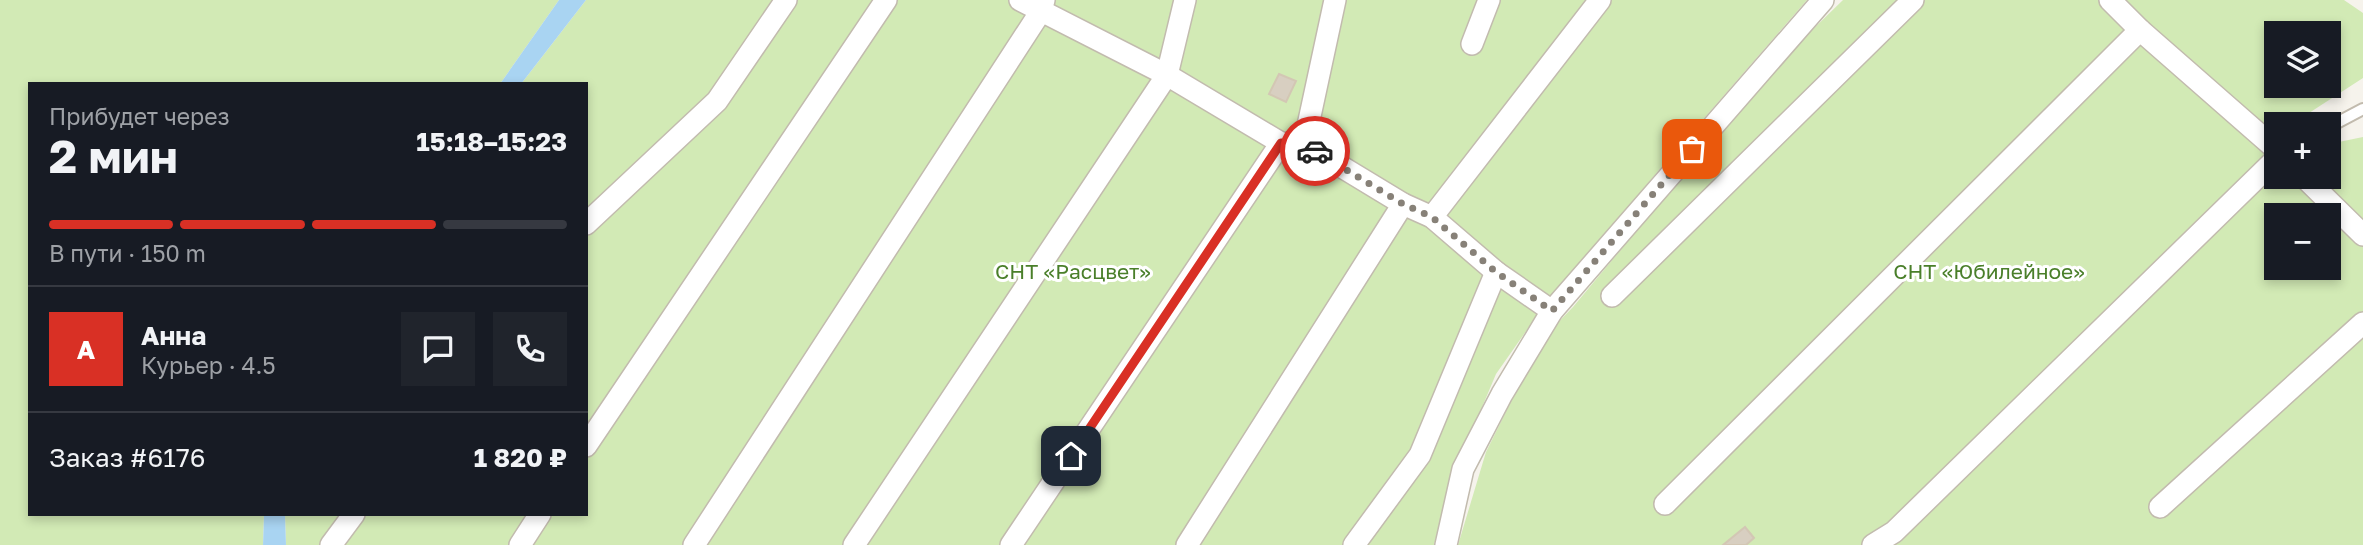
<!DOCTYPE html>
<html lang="ru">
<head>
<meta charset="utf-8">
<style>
	:root { --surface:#171b24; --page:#20242c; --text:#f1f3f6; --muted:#9ea1a6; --line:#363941; --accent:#d93025 }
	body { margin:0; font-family:"Golos Text",sans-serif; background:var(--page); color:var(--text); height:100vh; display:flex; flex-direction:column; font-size:26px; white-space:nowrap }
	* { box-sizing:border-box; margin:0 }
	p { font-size:23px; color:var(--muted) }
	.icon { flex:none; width:38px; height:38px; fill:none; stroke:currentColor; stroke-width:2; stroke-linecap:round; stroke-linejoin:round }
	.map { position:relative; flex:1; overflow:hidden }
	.side { position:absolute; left:28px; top:82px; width:560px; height:434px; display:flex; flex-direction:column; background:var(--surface); border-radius:0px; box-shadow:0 4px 10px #0003 }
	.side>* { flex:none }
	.controls { position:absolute; left:2264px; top:21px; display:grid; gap:14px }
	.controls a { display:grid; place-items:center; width:77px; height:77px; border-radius:0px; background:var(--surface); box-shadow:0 4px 10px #0003; font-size:35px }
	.pin { position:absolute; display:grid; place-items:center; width:60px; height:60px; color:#fff; margin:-30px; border-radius:14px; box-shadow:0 4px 10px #0006 }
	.courier { position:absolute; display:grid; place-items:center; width:70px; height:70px; margin:-35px; border:5px solid #d93025; border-radius:50%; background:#fff; color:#222; box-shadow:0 2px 9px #0007 }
	.head em { font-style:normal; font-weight:700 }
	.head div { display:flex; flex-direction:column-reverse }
	.head { display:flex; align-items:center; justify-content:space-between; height:119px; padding:0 21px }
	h1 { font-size:46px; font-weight:700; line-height:52px }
	.bar { display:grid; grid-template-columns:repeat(4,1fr); gap:10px 7px; align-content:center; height:84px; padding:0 21px }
	.bar i { height:9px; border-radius:5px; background:var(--line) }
	.bar .selected { background:var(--accent) }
	.bar p { grid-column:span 4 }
	.line { display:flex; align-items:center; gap:18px; padding:0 21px; border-top:2px solid var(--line) }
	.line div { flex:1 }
	.round { display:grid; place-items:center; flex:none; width:74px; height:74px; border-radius:0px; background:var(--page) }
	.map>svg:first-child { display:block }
	.green { fill:#d2eab5; fill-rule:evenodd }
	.water { fill:#a9d4f2 }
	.building { fill:#d8cfc1; stroke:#d3c7b4; stroke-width:2 }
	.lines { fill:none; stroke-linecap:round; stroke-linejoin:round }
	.service-casing { stroke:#c2bbae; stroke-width:14 }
	.minor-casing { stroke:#c2bbae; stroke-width:24 }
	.service { stroke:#fff; stroke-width:10 }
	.minor { stroke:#fff; stroke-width:21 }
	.done { stroke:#878178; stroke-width:7; stroke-dasharray:0 12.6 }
	.route { stroke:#d93025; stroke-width:9 }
	.labels { text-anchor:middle; stroke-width:6; stroke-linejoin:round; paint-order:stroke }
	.park-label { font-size:21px; fill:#4a7f2a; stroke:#fff }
</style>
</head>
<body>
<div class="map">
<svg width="2363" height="545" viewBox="0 0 2363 545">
	<rect width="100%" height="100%" fill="#f6f3ec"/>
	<!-- green -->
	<g class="green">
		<polygon points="0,0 559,0 500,84 30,84 30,514 264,515 263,545 0,545"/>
		<polygon points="586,0 1807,0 1659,170 1536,317 1496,374 1449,486 1434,545 286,545 285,515 586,514 586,84 521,84"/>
		<path d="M1843,0H2344L2363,13V78L2292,124H2277V134L2272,137L2277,142V177H2329V144L2363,137V545H1458L1486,452L1542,339L1573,307L1769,72ZM2277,33H2329V86H2277ZM2277,215H2329V268H2277Z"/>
	</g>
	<!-- water -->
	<g class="water">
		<polygon points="559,0 586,0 521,84 500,84"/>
		<polygon points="264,515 285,515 286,545 263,545"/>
	</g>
	<!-- building -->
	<g class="building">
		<polygon points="1279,74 1296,81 1286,102 1269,94"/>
		<polygon points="1745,527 1754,538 1746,545 1723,545"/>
	</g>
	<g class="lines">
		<defs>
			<polyline id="service" points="2329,127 2363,109"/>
			<g id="minor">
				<polyline points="1020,0 1167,75 1281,143 1304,144 1403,204 1432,217 1496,272 1552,311"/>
				<polyline points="2110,0 2140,30 2277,150"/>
				<polyline points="1472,44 1489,0"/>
				<polyline points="1304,144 1335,0"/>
				<polyline points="2304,177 2363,235"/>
				<polyline points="1432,217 1600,0"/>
				<polyline points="586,224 717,101 786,0"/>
				<polyline points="1612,296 1913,0"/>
				<polyline points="586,446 886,0"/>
				<polyline points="1665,504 2140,30"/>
				<polyline points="2160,507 2363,323"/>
				<polyline points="331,545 354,514"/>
				<polyline points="520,545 540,514"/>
				<polyline points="694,545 1041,11 1044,0"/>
				<polyline points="854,545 1167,75 1185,0"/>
				<polyline points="1011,545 1281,143"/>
				<polyline points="1187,545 1403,204"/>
				<polyline points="1354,545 1420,455 1496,272"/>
				<polyline points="1446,545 1463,469 1502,394 1552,311 1823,0"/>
				<polyline points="1873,545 1894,532 2277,158"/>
			</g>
		</defs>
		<!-- service casing -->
		<use href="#service" class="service-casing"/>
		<!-- minor casing -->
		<use href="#minor" class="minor-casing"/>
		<!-- service -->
		<use href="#service" class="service"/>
		<!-- minor -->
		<use href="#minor" class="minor"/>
	</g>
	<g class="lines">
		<!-- done -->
		<polyline class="done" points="1315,151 1403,204 1432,217 1496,272 1552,311 1692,149"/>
		<!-- route -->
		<polyline class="route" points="1071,456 1281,143 1304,145 1315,151"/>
	</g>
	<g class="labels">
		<!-- park labels -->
		<g class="park-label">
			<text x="1073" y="279">СНТ «Расцвет»</text>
			<text x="1989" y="279">СНТ «Юбилейное»</text>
		</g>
	</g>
</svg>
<div class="controls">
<a><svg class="icon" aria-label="layers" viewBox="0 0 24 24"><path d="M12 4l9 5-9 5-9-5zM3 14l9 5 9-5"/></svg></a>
<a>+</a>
<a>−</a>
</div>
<div class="pin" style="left:1692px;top:149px;background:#ea580c"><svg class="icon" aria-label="bag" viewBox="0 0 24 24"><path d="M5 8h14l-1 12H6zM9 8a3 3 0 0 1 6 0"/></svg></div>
<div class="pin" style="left:1071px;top:456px;background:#1f2937"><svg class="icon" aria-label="home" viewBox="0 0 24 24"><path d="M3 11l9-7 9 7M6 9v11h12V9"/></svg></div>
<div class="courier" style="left:1315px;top:151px"><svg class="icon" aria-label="car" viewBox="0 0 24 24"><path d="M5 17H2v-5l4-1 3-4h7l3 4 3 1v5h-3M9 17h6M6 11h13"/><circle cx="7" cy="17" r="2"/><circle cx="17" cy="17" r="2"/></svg></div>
<section class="side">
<div class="head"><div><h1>2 мин</h1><p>Прибудет через</p></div><em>15:18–15:23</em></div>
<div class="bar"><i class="selected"></i><i class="selected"></i><i class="selected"></i><i></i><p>В пути · 150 m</p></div>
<div class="line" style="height:126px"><b class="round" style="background:var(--accent);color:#fff">А</b><div><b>Анна</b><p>Курьер · 4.5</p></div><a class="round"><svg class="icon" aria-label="chat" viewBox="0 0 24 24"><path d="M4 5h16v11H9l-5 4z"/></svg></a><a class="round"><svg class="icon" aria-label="phone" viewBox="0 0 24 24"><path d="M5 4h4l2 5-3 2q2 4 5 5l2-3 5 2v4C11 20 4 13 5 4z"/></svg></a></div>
<div class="line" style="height:91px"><div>Заказ #6176</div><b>1 820 ₽</b></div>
</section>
</div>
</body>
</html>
